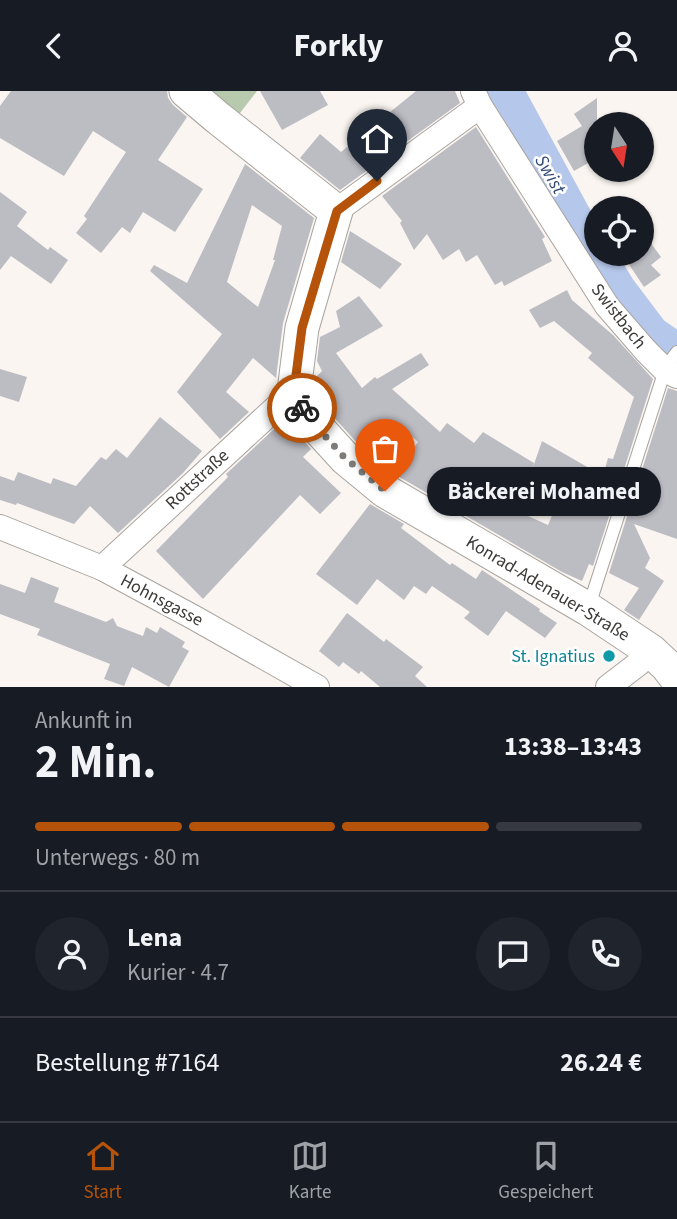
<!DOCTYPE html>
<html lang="de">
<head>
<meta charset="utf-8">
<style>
	:root { --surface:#171b24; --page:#20242c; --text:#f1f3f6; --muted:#9ea1a6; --line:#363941; --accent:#b45309 }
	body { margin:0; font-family:"Source Sans 3",sans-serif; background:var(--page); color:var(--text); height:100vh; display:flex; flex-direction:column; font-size:26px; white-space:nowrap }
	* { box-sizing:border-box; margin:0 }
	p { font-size:23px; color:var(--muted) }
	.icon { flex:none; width:38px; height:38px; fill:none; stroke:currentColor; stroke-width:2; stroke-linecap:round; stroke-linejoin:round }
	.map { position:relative; height:596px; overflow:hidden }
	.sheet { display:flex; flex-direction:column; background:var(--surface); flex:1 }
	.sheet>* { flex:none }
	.needle { width:46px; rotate:168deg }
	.tools { position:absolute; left:584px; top:21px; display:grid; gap:14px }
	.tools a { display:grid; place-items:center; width:70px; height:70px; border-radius:50%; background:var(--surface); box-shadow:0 2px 5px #0004; font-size:35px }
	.pin { position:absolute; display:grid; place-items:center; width:60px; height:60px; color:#fff; margin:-72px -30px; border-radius:50% 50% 50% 0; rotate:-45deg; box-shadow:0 0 7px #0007 }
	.pin .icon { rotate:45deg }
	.courier { position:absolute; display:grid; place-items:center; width:70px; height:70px; margin:-35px; border:5px solid #b45309; border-radius:50%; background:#fff; color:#222; box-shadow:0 2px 9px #0007 }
	.bubble { position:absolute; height:49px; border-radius:24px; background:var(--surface); box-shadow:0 2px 5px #0004; font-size:23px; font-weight:700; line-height:49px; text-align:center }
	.overview em { font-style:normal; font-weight:700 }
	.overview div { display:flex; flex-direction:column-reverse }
	.overview { display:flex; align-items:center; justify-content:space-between; height:119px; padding:0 35px }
	h1 { font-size:46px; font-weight:700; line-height:52px }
	.bar { display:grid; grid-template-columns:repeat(4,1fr); gap:10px 7px; align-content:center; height:84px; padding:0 35px }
	.bar i { height:9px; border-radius:5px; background:var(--line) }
	.bar .selected { background:var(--accent) }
	.bar p { grid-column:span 4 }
	.line { display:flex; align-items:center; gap:18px; padding:0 35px; border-top:2px solid var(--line) }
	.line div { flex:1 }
	.round { display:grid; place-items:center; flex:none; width:74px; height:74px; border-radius:37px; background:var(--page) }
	header { display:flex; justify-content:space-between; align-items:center; height:91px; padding:0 35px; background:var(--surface); font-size:32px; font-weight:700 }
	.tabs { display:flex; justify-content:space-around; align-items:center; height:98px; border-top:2px solid var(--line); background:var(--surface); font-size:19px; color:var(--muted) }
	.tabs a { display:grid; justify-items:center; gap:4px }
	.tabs .selected { color:var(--accent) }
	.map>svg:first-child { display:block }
	.green { fill:#b8caae }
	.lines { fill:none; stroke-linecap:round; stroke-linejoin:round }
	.river { stroke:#b5c7ea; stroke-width:40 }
	.building { fill:#bcbcc3; fill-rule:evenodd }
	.lane-casing { stroke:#a9a49f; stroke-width:14 }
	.street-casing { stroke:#a9a49f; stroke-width:26 }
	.secondary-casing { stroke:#a9a49f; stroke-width:35 }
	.lane { stroke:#fff; stroke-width:12 }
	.street { stroke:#fff; stroke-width:24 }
	.secondary { stroke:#fff; stroke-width:33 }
	.done { stroke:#7e7b78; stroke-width:7; stroke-dasharray:0 12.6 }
	.route { stroke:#b45309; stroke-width:9 }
	.culture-dot { fill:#0f9aa8; stroke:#fff; stroke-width:2.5 }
	.labels { text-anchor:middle; stroke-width:5; stroke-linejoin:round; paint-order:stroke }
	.street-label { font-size:18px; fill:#3c3a38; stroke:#fff }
	.culture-label { font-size:18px; fill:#0d838f; stroke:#fff; text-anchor:end }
	.water-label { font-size:19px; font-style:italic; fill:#334a79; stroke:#fff }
</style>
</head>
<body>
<header><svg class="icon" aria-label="back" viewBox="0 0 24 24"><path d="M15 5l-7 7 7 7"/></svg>Forkly<svg class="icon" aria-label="person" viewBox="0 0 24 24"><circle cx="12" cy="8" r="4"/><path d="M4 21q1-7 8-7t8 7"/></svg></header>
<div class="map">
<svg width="677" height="596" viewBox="0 0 677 596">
	<rect width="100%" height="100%" fill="#faf5f0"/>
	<!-- green -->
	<polygon class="green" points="205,0 257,0 237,26"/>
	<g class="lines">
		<!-- river -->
		<polyline class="river" points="503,0 573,129 616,199 650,244 677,263"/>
	</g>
	<!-- building -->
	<g class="building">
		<polygon points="11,0 167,0 168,7 173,14 187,26 158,69 203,98 175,141 143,121 130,142 122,136 101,162 76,142 87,128 84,125 126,61 93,40 64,85 0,47 0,15"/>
		<polygon points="260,0 320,0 328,14 282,39"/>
		<polygon points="416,0 455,0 460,12 340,99 300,67 320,43 341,61"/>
		<polygon points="597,7 597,67 574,80 557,50 582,35 574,23"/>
		<polygon points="476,36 545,146 542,148 552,170 504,195 502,190 495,194 477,164 466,171 459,158 443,169 427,143 414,159 400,132 402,130 382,105"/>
		<path d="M245,73L314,127L283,232L276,287L253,267L226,301L249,321L220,348L177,301L222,243L150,180L154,174L187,192ZM252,114L282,135L273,169H275L258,216L227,191Z"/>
		<polygon points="0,101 27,121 17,135 48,159 50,156 68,169 51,193 11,165 0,179"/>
		<polygon points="350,140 402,173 380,198 341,171"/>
		<polygon points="650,151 661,166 651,174 661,184 644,196 622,163 642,163 642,158"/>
		<path d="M567,199L572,209L613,244L653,288L593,475L589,473L582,490L562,481L396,384L394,382L418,351L403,337L375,367L358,353L322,313L314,297L315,287L322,280L317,270L320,246L340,236L336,220L359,205L383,235L336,262L362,297L375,286L377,288L421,262L429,274L392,298L440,341L447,332L474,352L483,341L534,372L533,376L542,350L603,385L608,367L613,368L634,306L588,267L592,262L554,230L540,237L529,219ZM532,377L565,394L548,434L517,420Z"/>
		<polygon points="0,278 27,286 19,311 0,305"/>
		<polygon points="668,297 677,300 677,448 634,433 650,467 645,477 664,490 639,529 624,519 639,497 609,482"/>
		<polygon points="160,326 202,360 183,382 118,442 90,415 74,433 17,412 16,414 0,409 0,385 14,390 18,381 51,393 53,387 76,395 101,366 106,369 116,358 127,367"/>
		<polygon points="286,327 292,337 311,358 303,366 341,402 320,423 300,404 203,508 156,460 228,386 226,383"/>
		<polygon points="370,413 404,433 401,437 450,474 452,472 476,488 482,479 540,518 539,520 557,532 545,547 506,520 488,545 464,527 470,521 432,495 426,503 414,495 404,509 377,488 357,514 316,483"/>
		<polygon points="31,486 59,497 54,511 106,531 113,527 117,535 143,545 146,536 157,542 160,536 185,551 182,556 189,560 169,596 132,576 124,595 104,588 110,573 37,544 40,538 0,523 0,493 25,502"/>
		<polygon points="347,522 384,551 386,548 423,576 415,585 427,596 380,596 361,580 359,583 343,571 339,576 319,560"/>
	</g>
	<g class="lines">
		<defs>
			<g id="lane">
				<polyline points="668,273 677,261"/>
				<polyline points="588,518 665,279"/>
			</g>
			<g id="street">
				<polyline points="473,0 480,15 607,215 646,260 665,279 677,285"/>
				<polyline points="336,120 480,15"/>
				<polyline points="0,436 102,477 193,526 317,596"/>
				<polyline points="102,477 294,300"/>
				<polyline points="608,596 638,573 651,560"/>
			</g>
			<polyline id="secondary" points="186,0 218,27 336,120 302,237 294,300 306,324 345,367 385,400 588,518 651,560 667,575 677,588"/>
		</defs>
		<!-- lane casing -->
		<use href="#lane" class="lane-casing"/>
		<!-- street casing -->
		<use href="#street" class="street-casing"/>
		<!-- secondary casing -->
		<use href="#secondary" class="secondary-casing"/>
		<!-- lane -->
		<use href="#lane" class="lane"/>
		<!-- street -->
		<use href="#street" class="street"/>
		<!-- secondary -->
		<use href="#secondary" class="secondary"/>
	</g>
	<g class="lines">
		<!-- done -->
		<polyline class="done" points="302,317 306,324 345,367 385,400"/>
		<!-- route -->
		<polyline class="route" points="302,317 294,300 302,237 337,120 377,90"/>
	</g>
	<!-- markers -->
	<circle class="culture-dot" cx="609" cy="565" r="7"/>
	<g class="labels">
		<!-- street labels -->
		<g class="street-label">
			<text transform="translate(619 225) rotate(52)" y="6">Swistbach</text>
			<text transform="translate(197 388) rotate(-43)" y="6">Rottstraße</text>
			<text transform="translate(548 497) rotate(31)" y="6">Konrad-Adenauer-Straße</text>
			<text transform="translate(162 509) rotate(28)" y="6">Hohnsgasse</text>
		</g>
		<!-- culture labels -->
		<g class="culture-label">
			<text x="595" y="571">St. Ignatius</text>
		</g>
		<!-- water labels -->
		<g class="water-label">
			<text transform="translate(551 83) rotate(60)" y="7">Swist</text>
		</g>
	</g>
</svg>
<div class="tools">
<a><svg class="needle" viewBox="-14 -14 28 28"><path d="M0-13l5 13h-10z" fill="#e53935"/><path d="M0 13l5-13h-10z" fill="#9ea1a6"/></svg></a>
<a><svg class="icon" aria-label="locate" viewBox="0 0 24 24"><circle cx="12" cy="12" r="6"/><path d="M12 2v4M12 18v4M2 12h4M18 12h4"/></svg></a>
</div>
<div class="pin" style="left:385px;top:400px;background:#ea580c"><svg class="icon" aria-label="bag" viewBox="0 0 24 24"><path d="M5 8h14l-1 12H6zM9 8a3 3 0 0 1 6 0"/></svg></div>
<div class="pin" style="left:377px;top:90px;background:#1f2937"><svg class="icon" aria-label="home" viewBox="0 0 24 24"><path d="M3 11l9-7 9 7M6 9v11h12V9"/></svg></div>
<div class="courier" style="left:302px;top:317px"><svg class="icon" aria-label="bike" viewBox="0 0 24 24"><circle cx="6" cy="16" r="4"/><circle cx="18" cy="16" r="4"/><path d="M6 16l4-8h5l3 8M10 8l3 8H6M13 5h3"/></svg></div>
<div class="bubble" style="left:427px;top:376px;width:234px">Bäckerei Mohamed</div>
</div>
<section class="sheet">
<div class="overview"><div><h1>2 Min.</h1><p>Ankunft in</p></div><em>13:38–13:43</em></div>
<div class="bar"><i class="selected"></i><i class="selected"></i><i class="selected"></i><i></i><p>Unterwegs · 80 m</p></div>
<div class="line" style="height:126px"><a class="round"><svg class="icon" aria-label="person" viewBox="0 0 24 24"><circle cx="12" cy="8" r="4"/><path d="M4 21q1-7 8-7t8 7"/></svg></a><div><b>Lena</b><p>Kurier · 4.7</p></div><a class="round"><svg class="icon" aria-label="chat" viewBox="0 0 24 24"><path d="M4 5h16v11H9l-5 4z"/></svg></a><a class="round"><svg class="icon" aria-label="phone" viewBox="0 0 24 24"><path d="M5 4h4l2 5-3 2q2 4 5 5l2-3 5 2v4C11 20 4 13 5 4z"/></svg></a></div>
<div class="line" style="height:91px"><div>Bestellung #7164</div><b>26.24 €</b></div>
</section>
<nav class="tabs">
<a class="selected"><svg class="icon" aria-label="home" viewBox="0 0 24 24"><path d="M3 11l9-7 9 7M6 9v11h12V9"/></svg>Start</a>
<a><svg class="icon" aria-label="map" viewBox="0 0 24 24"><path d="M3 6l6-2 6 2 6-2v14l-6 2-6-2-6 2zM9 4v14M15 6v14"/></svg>Karte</a>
<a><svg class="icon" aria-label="saved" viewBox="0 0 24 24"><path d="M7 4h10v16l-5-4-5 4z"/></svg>Gespeichert</a>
</nav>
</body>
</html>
